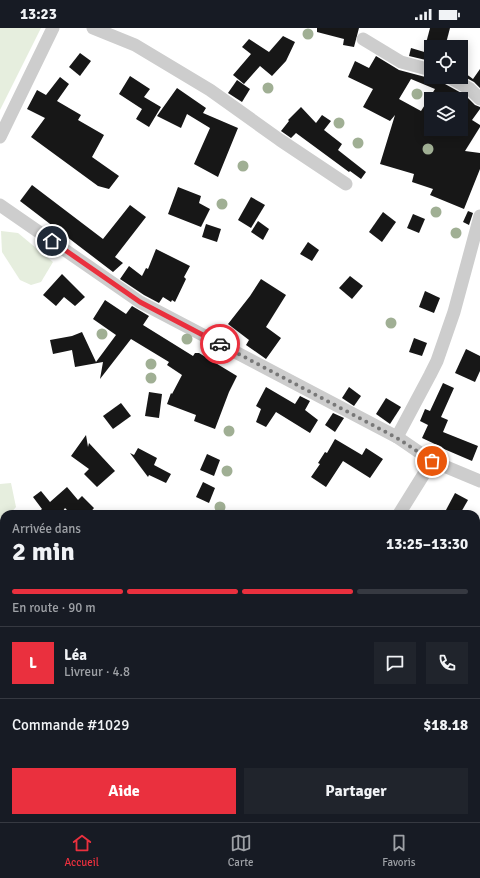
<!DOCTYPE html>
<html lang="fr">
<head>
<meta charset="utf-8">
<style>
	:root { --surface:#171b24; --page:#20242c; --text:#f1f3f6; --muted:#9ea1a6; --line:#363941; --accent:#ea303e }
	body { margin:0; font-family:Signika,sans-serif; background:var(--page); color:var(--text); height:100vh; display:flex; flex-direction:column; font-size:15px; white-space:nowrap }
	* { box-sizing:border-box; margin:0 }
	p { font-size:13px; color:var(--muted) }
	.icon { flex:none; width:22px; height:22px; fill:none; stroke:currentColor; stroke-width:2; stroke-linecap:round; stroke-linejoin:round }
	.map { position:relative; flex:1; overflow:hidden }
	.details { position:absolute; left:0px; top:482px; width:480px; height:312px; display:flex; flex-direction:column; background:var(--surface); border-radius:12px 12px 0 0; box-shadow:0 2px 10px #0003 }
	.details>* { flex:none }
	.buttons { position:absolute; left:424px; top:12px; display:grid; gap:8px }
	.buttons a { display:grid; place-items:center; width:44px; height:44px; border-radius:0px; background:var(--surface); box-shadow:0 2px 10px #0003; font-size:20px }
	.pin { position:absolute; display:grid; place-items:center; width:34px; height:34px; color:#fff; margin:-17px; border:2px solid #fff; border-radius:50%; box-shadow:0 1px 4px #0007 }
	.courier { position:absolute; display:grid; place-items:center; width:40px; height:40px; margin:-20px; border:3px solid #ea303e; border-radius:50%; background:#fff; color:#222; box-shadow:0 1px 5px #0007 }
	.headline em { font-style:normal; font-weight:700 }
	.headline div { display:flex; flex-direction:column-reverse }
	.headline { display:flex; align-items:center; justify-content:space-between; height:68px; padding:0 12px }
	h1 { font-size:26px; font-weight:700; line-height:30px }
	.bar { display:grid; grid-template-columns:repeat(4,1fr); gap:6px 4px; align-content:center; height:48px; padding:0 12px }
	.bar i { height:5px; border-radius:3px; background:var(--line) }
	.bar .current { background:var(--accent) }
	.bar p { grid-column:span 4 }
	.line { display:flex; align-items:center; gap:10px; padding:0 12px; border-top:1px solid var(--line) }
	.line div { flex:1 }
	.round { display:grid; place-items:center; flex:none; width:42px; height:42px; border-radius:0px; background:var(--page) }
	.cta { display:flex; gap:8px; margin-top:auto; padding:8px 12px }
	.cta a { flex:1; height:46px; border-radius:0px; background:var(--accent); color:#fff; font-size:16px; font-weight:700; line-height:46px; text-align:center }
	.cta a+a { background:var(--page); color:var(--text) }
	.status { display:flex; justify-content:space-between; align-items:center; height:28px; padding:0 20px; background:var(--surface); direction:ltr }
	.status svg { height:11px; fill:currentColor }
	.tabs { display:flex; justify-content:space-around; align-items:center; height:56px; border-top:1px solid var(--line); background:var(--surface); font-size:11px; color:var(--muted) }
	.tabs a { display:grid; justify-items:center; gap:2px }
	.tabs .current { color:var(--accent) }
	.map>svg:first-child { display:block }
	.green { fill:#e6eede }
	.building { fill:#171717; fill-rule:evenodd }
	.lines { fill:none; stroke-linecap:round; stroke-linejoin:round }
	.minor { stroke:#cdcdcd; stroke-width:13 }
	.tree { fill:#a0af94 }
	.done { stroke:#787878; stroke-width:4; stroke-dasharray:0 7.2 }
	.route { stroke:#ea303e; stroke-width:5 }
</style>
</head>
<body>
<div class="status"><b>13:23</b><svg viewBox="0 0 49 12"><path d="M0 12V9h3v3zM5 12V6h3v6zM10 12V3h3v9zM15 12V0h3v12zM26 1h20v11H26zM47 4h2v5h-2z"/></svg></div>
<div class="map">
<svg width="480" height="794" viewBox="0 0 480 794">
	<rect width="100%" height="100%" fill="#fff"/>
	<!-- green -->
	<g class="green">
		<polygon points="0,0 41,0 0,82"/>
		<polygon points="1,203 18,205 53,234 41,254 31,257 20,252 2,224"/>
		<polygon points="11,455 16,479 10,486 4,486 4,493 0,497 0,456"/>
		<polygon points="0,750 4,751 4,790 13,790 12,794 0,794"/>
	</g>
	<!-- building -->
	<g class="building">
		<polygon points="317,0 359,0 354,19 343,17 344,11 317,4"/>
		<polygon points="430,0 450,0 445,19 425,19"/>
		<polygon points="283,8 295,14 286,33 272,48 260,38 244,56 233,47 251,26 242,19 249,11 269,24"/>
		<polygon points="411,20 431,26 430,33 409,28"/>
		<polygon points="80,25 91,33 80,48 69,39"/>
		<path d="M376,28L399,42L429,50L441,49L442,53L445,56L465,67L475,77L480,79V81L472,92L480,97V99L465,123L480,125V141L464,181L430,167L433,161L412,154L414,146L380,136L395,87L390,93L363,79L373,61L348,49L355,33L369,40ZM411,51L435,61L421,83L399,71ZM431,71H461V101H431Z"/>
		<polygon points="480,41 480,60 474,54 461,47 461,42 473,51"/>
		<polygon points="130,48 150,61 144,69 161,79 149,99 136,91 142,81 119,66"/>
		<polygon points="60,49 69,56 57,73 81,87 78,92 104,107 92,129 119,148 109,161 98,158 31,109 45,90 27,81 37,62 46,67"/>
		<polygon points="237,52 250,61 242,74 228,65"/>
		<polygon points="177,60 206,80 203,85 238,100 218,149 194,136 210,100 187,86 181,100 157,88"/>
		<polygon points="301,79 316,95 322,87 331,93 324,102 342,116 338,122 366,144 361,151 350,143 349,144 296,105 291,110 281,103 289,93 288,92"/>
		<polygon points="32,157 103,211 130,177 146,189 115,229 123,235 113,244 20,173"/>
		<polygon points="178,159 201,168 199,175 210,181 201,199 168,186"/>
		<polygon points="251,169 265,177 251,200 238,192"/>
		<polygon points="468,183 473,185 469,197 463,194"/>
		<polygon points="383,184 396,194 382,214 369,204"/>
		<polygon points="413,186 425,191 419,205 407,200"/>
		<polygon points="258,193 269,201 263,212 251,204"/>
		<polygon points="206,196 221,201 217,214 202,209"/>
		<polygon points="308,214 319,222 312,233 300,226"/>
		<polygon points="156,221 190,238 184,249 186,251 175,274 172,272 171,274 163,269 159,275 144,267 120,251 129,238 142,248 146,240 148,241"/>
		<polygon points="62,246 85,269 75,278 64,269 56,278 43,267"/>
		<polygon points="350,248 363,258 352,271 339,260"/>
		<polygon points="261,251 286,267 266,299 281,310 266,331 246,317 249,312 228,296 250,268"/>
		<polygon points="425,263 440,270 434,285 419,279"/>
		<polygon points="105,272 126,286 132,278 149,288 143,297 193,328 195,325 199,325 237,348 229,364 215,401 194,393 196,387 167,376 171,365 172,366 182,347 167,337 169,334 131,311 100,351 103,334 75,339 72,322 53,326 50,312 72,308 82,304 96,334 116,307 93,291"/>
		<polygon points="414,310 427,315 422,328 409,324"/>
		<polygon points="466,321 480,328 480,343 475,354 455,345"/>
		<polygon points="443,355 454,360 441,389 448,392 443,404 478,418 472,433 437,418 437,417 422,410 428,397 420,393 425,381 430,383"/>
		<polygon points="266,359 295,376 300,368 310,373 305,382 318,392 310,405 276,384 266,399 256,394 261,381 256,378"/>
		<polygon points="349,359 361,368 354,378 342,370"/>
		<polygon points="149,364 162,366 159,390 145,388"/>
		<polygon points="386,370 401,379 390,396 376,386"/>
		<polygon points="121,375 131,388 113,401 103,388"/>
		<polygon points="333,385 344,390 335,404 325,397"/>
		<polygon points="86,407 88,419 89,415 115,443 97,459 84,446 89,441 71,428"/>
		<polygon points="335,411 362,427 366,420 383,431 370,450 343,433 326,459 311,449 320,436 318,435 325,424 327,425"/>
		<polygon points="138,420 157,430 154,437 171,446 166,455 149,447 148,449 130,425 134,427"/>
		<polygon points="207,426 220,432 214,448 200,442"/>
		<polygon points="203,454 215,460 209,475 196,469"/>
		<polygon points="67,459 78,472 82,468 94,480 89,486 71,486 65,480 61,486 36,486 42,481 33,469 41,463 50,474"/>
		<polygon points="455,465 468,472 460,486 453,486 446,482"/>
	</g>
	<g class="lines">
		<!-- minor -->
		<g class="minor">
			<polyline points="93,0 135,17 210,62 280,112 346,156"/>
			<polyline points="363,11 401,34 431,42"/>
			<polyline points="449,49 470,61 480,71"/>
			<polyline points="0,109 53,0"/>
			<polyline points="0,177 140,274 397,409 432,433 480,453"/>
			<polyline points="397,409 430,347 437,333 454,284 480,188"/>
			<polyline points="399,486 432,433"/>
			<polyline points="0,590 4,593"/>
			<polyline points="0,668 4,664"/>
			<polyline points="247,790 250,794"/>
		</g>
	</g>
	<!-- trees -->
	<g class="tree">
		<circle cx="308" cy="6" r="5.5"/>
		<circle cx="268" cy="60" r="5.5"/>
		<circle cx="417" cy="66" r="5.5"/>
		<circle cx="339" cy="95" r="5.5"/>
		<circle cx="358" cy="115" r="5.5"/>
		<circle cx="428" cy="121" r="5.5"/>
		<circle cx="243" cy="138" r="5.5"/>
		<circle cx="222" cy="176" r="5.5"/>
		<circle cx="436" cy="184" r="5.5"/>
		<circle cx="456" cy="205" r="5.5"/>
		<circle cx="391" cy="295" r="5.5"/>
		<circle cx="102" cy="306" r="5.5"/>
		<circle cx="187" cy="311" r="5.5"/>
		<circle cx="151" cy="336" r="5.5"/>
		<circle cx="151" cy="350" r="5.5"/>
		<circle cx="229" cy="403" r="5.5"/>
		<circle cx="227" cy="443" r="5.5"/>
		<circle cx="220" cy="479" r="5.5"/>
	</g>
	<g class="lines">
		<!-- done -->
		<polyline class="done" points="220,316 397,410 432,433"/>
		<!-- route -->
		<polyline class="route" points="52,213 140,274 220,316"/>
	</g>
</svg>
<div class="buttons">
<a><svg class="icon" aria-label="locate" viewBox="0 0 24 24"><circle cx="12" cy="12" r="6"/><path d="M12 2v4M12 18v4M2 12h4M18 12h4"/></svg></a>
<a><svg class="icon" aria-label="layers" viewBox="0 0 24 24"><path d="M12 4l9 5-9 5-9-5zM3 14l9 5 9-5"/></svg></a>
</div>
<div class="pin" style="left:432px;top:433px;background:#ea580c"><svg class="icon" aria-label="bag" viewBox="0 0 24 24"><path d="M5 8h14l-1 12H6zM9 8a3 3 0 0 1 6 0"/></svg></div>
<div class="pin" style="left:52px;top:213px;background:#1f2937"><svg class="icon" aria-label="home" viewBox="0 0 24 24"><path d="M3 11l9-7 9 7M6 9v11h12V9"/></svg></div>
<div class="courier" style="left:220px;top:316px"><svg class="icon" aria-label="car" viewBox="0 0 24 24"><path d="M5 17H2v-5l4-1 3-4h7l3 4 3 1v5h-3M9 17h6M6 11h13"/><circle cx="7" cy="17" r="2"/><circle cx="17" cy="17" r="2"/></svg></div>
<section class="details">
<div class="headline"><div><h1>2 min</h1><p>Arrivée dans</p></div><em>13:25–13:30</em></div>
<div class="bar"><i class="current"></i><i class="current"></i><i class="current"></i><i></i><p>En route · 90 m</p></div>
<div class="line" style="height:72px"><b class="round" style="background:var(--accent);color:#fff">L</b><div><b>Léa</b><p>Livreur · 4.8</p></div><a class="round"><svg class="icon" aria-label="chat" viewBox="0 0 24 24"><path d="M4 5h16v11H9l-5 4z"/></svg></a><a class="round"><svg class="icon" aria-label="phone" viewBox="0 0 24 24"><path d="M5 4h4l2 5-3 2q2 4 5 5l2-3 5 2v4C11 20 4 13 5 4z"/></svg></a></div>
<div class="line" style="height:52px"><div>Commande #1029</div><b>$18.18</b></div>
<div class="cta"><a>Aide</a><a>Partager</a></div>
</section>
</div>
<nav class="tabs">
<a class="current"><svg class="icon" aria-label="home" viewBox="0 0 24 24"><path d="M3 11l9-7 9 7M6 9v11h12V9"/></svg>Accueil</a>
<a><svg class="icon" aria-label="map" viewBox="0 0 24 24"><path d="M3 6l6-2 6 2 6-2v14l-6 2-6-2-6 2zM9 4v14M15 6v14"/></svg>Carte</a>
<a><svg class="icon" aria-label="saved" viewBox="0 0 24 24"><path d="M7 4h10v16l-5-4-5 4z"/></svg>Favoris</a>
</nav>
</body>
</html>
